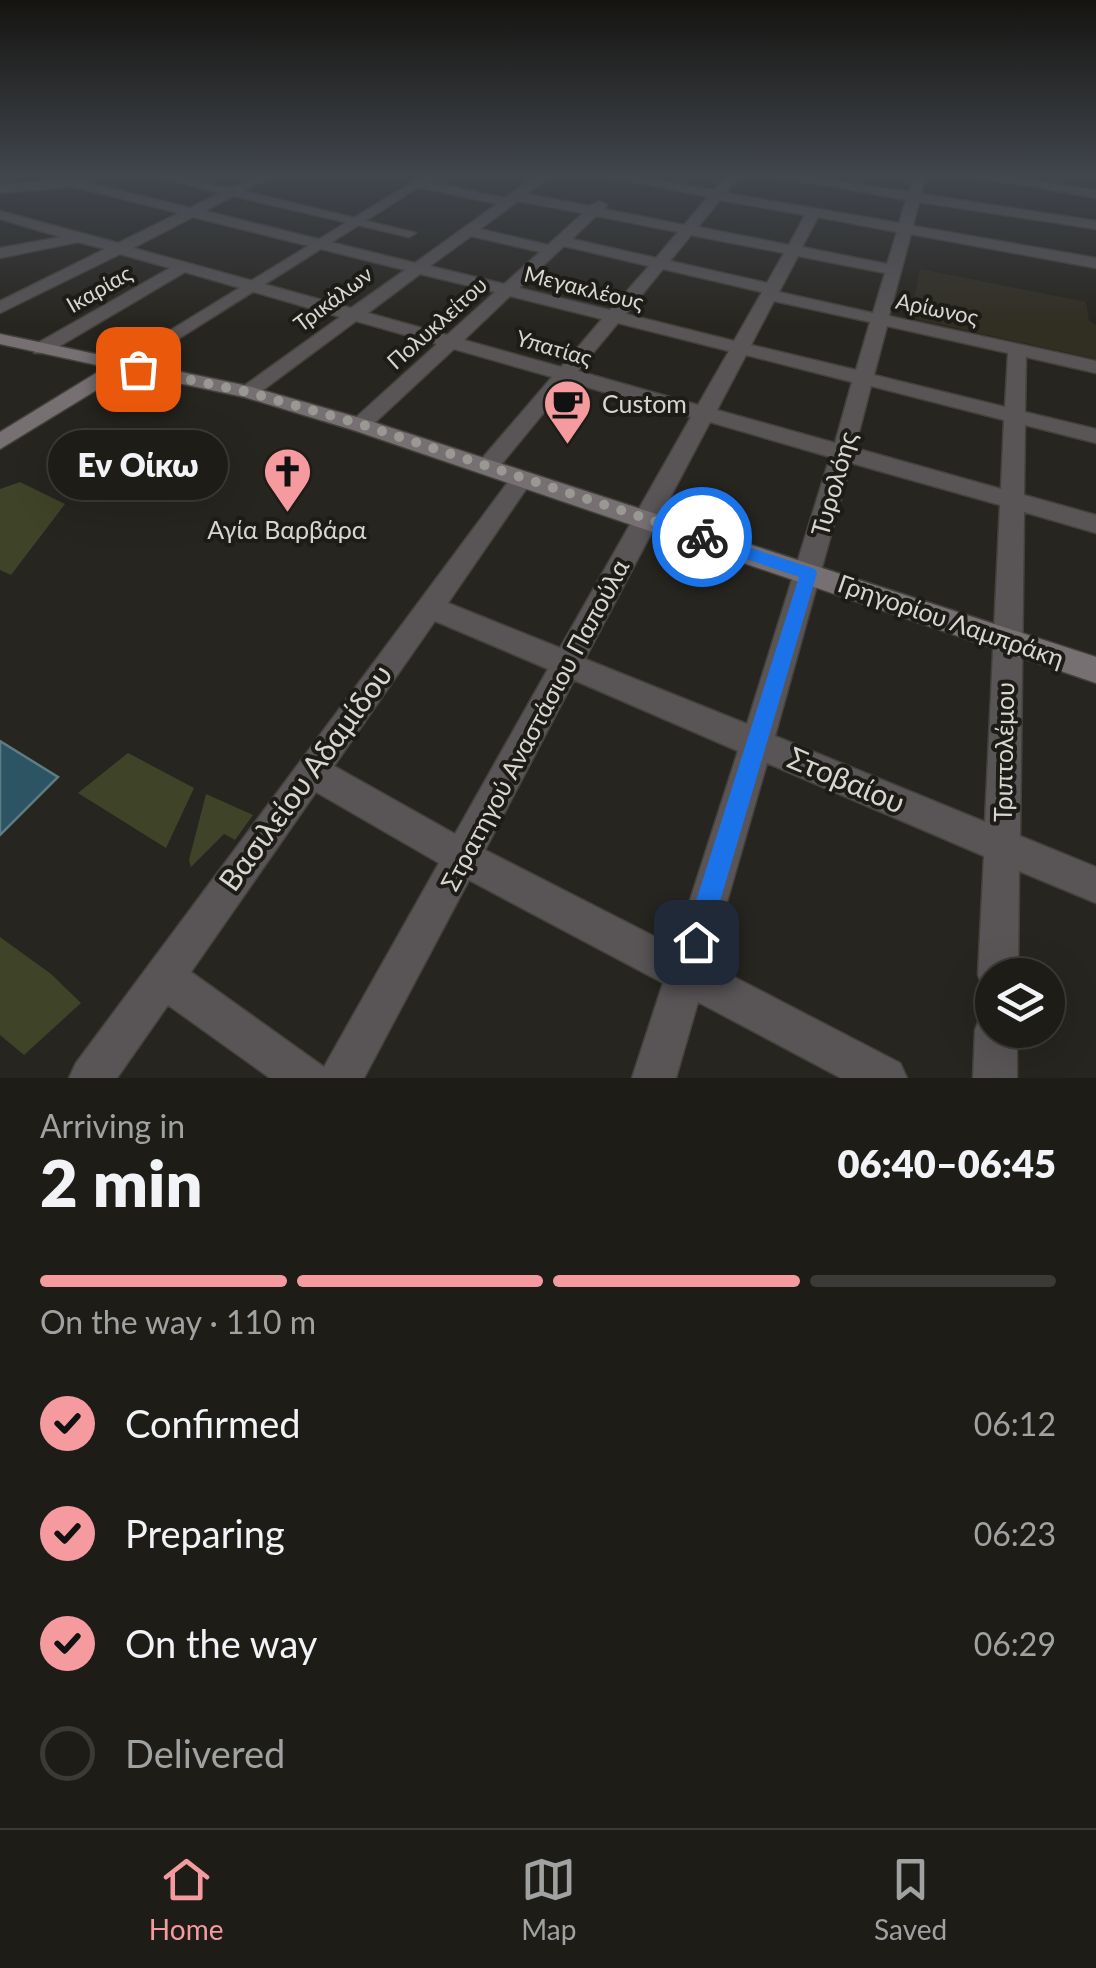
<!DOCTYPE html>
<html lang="en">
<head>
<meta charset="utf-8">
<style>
	:root { --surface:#1d1c17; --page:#2a2924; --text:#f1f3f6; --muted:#a0a1a1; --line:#3b3a36; --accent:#f59b9f }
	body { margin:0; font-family:Lato,sans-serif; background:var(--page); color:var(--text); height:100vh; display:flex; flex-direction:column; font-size:38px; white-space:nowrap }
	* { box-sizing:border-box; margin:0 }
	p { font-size:32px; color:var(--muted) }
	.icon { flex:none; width:55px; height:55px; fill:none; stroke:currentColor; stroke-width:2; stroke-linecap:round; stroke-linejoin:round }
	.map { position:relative; height:1078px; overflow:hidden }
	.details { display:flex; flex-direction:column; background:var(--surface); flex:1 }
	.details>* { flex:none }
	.controls { position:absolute; left:975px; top:958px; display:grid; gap:20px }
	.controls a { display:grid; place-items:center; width:90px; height:90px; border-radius:50%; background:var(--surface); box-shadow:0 10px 40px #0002,0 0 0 2px var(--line); font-size:50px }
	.pin { position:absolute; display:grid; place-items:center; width:85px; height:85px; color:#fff; margin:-42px; border-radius:20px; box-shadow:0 5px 15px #0006 }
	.courier { position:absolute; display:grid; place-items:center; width:100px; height:100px; margin:-50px; border:8px solid #1a73e8; border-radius:50%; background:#fff; color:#222; box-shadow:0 2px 12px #0007 }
	.bubble { position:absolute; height:70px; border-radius:35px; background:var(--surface); box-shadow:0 10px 40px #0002,0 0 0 2px var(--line); font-size:32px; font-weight:800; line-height:70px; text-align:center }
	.overview em { font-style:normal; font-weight:800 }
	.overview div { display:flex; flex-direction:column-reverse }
	.overview { display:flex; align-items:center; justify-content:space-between; height:170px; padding:0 40px }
	h1 { font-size:65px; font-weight:800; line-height:75px }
	.bar { display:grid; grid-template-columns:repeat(4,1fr); gap:15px 10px; align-content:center; height:120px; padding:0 40px }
	.bar i { height:12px; border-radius:8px; background:var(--line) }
	.bar .selected { background:var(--accent) }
	.bar p { grid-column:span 4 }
	ol { padding:0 40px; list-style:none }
	li { display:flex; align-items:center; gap:30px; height:110px }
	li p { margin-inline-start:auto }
	li .icon { padding:10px; border-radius:50%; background:var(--accent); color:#111; stroke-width:4 }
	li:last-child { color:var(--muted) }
	li i { width:55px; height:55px; border:5px solid var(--line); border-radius:50% }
	.menu { display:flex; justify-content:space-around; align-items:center; height:140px; border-top:2px solid var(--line); background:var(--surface); font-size:28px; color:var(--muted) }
	.menu a { display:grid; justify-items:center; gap:5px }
	.menu .selected { color:var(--accent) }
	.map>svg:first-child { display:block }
	.built { fill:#312e22 }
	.green { fill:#3f4327 }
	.water { fill:#2c5463; stroke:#5f7b84; stroke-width:2.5 }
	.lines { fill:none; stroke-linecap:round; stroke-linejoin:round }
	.minor-casing { stroke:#43413b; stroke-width:3 }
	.tertiary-casing { stroke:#43413b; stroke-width:3 }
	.secondary-casing { stroke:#43413b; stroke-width:3 }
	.minor { fill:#595557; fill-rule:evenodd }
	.tertiary { fill:#595557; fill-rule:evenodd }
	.secondary { fill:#767073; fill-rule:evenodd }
	.route { fill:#1a73e8 }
	.done { stroke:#999893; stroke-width:10; stroke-dasharray:0 18 }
	.labels { text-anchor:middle; stroke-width:8; stroke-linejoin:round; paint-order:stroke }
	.far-street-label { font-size:22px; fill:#d7d6d1; stroke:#1d1c16 }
	.poi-label { font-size:25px; fill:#d7d6d1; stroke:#1d1c16; text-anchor:start }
	.street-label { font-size:25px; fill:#d7d6d1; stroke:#1d1c16 }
	.near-street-label { font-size:30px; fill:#d7d6d1; stroke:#1d1c16 }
</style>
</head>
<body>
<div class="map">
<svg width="1096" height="1078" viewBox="0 0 1096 1078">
	<rect width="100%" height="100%" fill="#27251f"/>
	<!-- built -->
	<polygon class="built" points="920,269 1086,302 1089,321 1096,325 1096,359 910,318"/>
	<!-- green -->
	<g class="green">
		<polygon points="111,434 154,451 89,488 48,473"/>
		<polygon points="20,482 65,504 11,575 0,570 0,489"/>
		<polygon points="128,753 194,788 166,848 78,793"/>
		<polygon points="206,794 253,815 235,840 224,834 191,867 189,860"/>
		<polygon points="0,937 51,974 81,1003 24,1055 0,1035"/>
	</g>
	<!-- water -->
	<polygon class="water" points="0,741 58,777 0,835"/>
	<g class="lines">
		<defs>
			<g id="minor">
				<path d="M152,175C177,174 200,184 225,187C240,188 255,175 272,175L244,191L416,233L409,237L233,196L205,211L415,263L497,204L412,186V180L417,179L505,198L537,175H551L527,194L590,206L600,201L607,205L604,209L684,225L708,197L600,175H625L714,190L728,175H740L726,193L899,223L906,200L767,175H795L909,192L914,175H926L921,194L1096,221V229L919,202L913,226L1096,258V268L911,234L889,316L1096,361V373L1026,357L1025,412L1096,429V443L1025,425L1024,495L1096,515V533L1024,512L1020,836L1096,867V903L1019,871L1018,975H992V993L984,989L978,975L984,856L767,763L709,964L900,1063L907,1078H841L698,1002L676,1078H632L663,983L469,880L364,1078H270L168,1005L117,1078H69L76,1063L514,474L522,471L533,479L448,603L560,648L691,417L569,382L495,472H479L476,467L479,462L552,377L454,349L367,430H353L349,425L353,420L437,344L356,321L255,396H241V388L340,317L185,272L48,353H34V345L170,268L120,254L0,313V301L105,249L78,242L0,258V248L61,237L0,219V211L118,243L179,213L74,187L0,193V185L74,179L190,208L219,193ZM720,200L805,215L789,245L698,227ZM518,201L583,213L548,245L480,229ZM596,216L678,232L656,258L572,239ZM193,217L405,270L351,308L133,248ZM818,217L897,232L887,264L802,247ZM691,235L784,253L767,283L670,261ZM471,236L540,252L504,284L430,266ZM564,246L649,266L610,310L519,288ZM798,256L885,273L873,313L779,292ZM663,269L762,292L734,341L626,314ZM420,274L495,292L447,335L368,313ZM510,296L602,319L561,367L464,340ZM774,301L870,322L856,370L751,345ZM618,323L729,351L698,405L578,371ZM887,326L1008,353L1005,407L874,375ZM746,355L852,382L835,443L717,410ZM871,386L1004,420L1001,489L855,448ZM710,422L830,457L747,724L585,659ZM851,463L1000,505L985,822L775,736ZM435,621L548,669L455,834L334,766ZM574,680L738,751L675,947L485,850ZM316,792L439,863L324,1067L191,972Z"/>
				<polygon points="964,175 993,175 1096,190 1096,198"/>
				<polygon points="992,1011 992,1030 1017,1030 1017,1078 973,1078 975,1030 981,1015"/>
			</g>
			<polygon id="tertiary" points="424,175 438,175 129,370 122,372 112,366"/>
			<polygon id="secondary" points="0,334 248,386 367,420 1096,657 1096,683 353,430 244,397 126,372 0,449 0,432 106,367 0,344"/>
		</defs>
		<!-- minor casing -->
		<use href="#minor" class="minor-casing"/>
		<!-- tertiary casing -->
		<use href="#tertiary" class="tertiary-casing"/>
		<!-- secondary casing -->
		<use href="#secondary" class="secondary-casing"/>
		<!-- minor -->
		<use href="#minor" class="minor"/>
		<!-- tertiary -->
		<use href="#tertiary" class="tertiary"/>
		<!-- secondary -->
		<use href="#secondary" class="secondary"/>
	</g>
	<!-- sky -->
	<linearGradient id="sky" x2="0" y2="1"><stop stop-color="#151411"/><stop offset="0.54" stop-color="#41464d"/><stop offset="1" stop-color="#41464d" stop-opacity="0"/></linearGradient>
	<rect width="1096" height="326" fill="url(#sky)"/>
	<!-- route -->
	<polygon class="route" points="702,532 815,569 817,573 708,942 705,951 696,955 687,951 683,942 799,577 696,542 696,533"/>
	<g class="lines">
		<!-- done -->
		<polyline class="done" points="138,369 248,392 360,424 702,537"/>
	</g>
	<!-- icons -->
	<defs>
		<symbol id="cafe-pin" viewBox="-11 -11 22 30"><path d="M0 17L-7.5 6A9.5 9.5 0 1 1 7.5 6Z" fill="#f59b9f" stroke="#1d1c16"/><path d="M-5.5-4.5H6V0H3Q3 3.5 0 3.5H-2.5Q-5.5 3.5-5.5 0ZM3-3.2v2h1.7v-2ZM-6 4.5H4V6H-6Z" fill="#111"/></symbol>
		<symbol id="church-pin" viewBox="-11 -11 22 30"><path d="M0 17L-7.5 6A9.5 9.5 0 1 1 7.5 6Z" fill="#f59b9f" stroke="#1d1c16"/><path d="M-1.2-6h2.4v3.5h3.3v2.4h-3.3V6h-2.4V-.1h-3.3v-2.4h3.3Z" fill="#111"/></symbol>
	</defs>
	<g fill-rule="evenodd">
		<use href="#cafe-pin" x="540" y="376" width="55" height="75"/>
		<use href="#church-pin" x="260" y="444" width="55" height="75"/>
	</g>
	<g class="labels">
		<!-- far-street labels -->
		<g class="far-street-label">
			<text transform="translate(584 288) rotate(14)" y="8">Μεγακλέους</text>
			<text transform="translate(99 289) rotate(-30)" y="8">Ικαρίας</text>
			<text transform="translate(333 299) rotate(-37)" y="8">Τρικάλων</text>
			<text transform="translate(937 309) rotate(12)" y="8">Αρίωνος</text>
			<text transform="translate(437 323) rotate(-42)" y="8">Πολυκλείτου</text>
			<text transform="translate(554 348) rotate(16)" y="8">Υπατίας</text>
		</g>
		<!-- poi labels -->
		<g class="poi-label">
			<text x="602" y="413">Custom</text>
			<text x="287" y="539" text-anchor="middle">Αγία Βαρβάρα</text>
		</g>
		<!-- street labels -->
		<g class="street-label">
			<text transform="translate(834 484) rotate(-74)" y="9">Τυρολόης</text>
			<text transform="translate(951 621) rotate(19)" y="9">Γρηγορίου Λαμπράκη</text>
			<text transform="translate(535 725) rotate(-62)" y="9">Στρατηγού Αναστάσιου Παπούλα</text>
			<text transform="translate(1004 752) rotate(-89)" y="9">Τριπτολέμου</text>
		</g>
		<!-- near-street labels -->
		<g class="near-street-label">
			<text transform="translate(306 778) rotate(-54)" y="10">Βασιλείου Αδαμίδου</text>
			<text transform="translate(846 781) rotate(23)" y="10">Στοβαίου</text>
		</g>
	</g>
</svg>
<div class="controls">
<a><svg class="icon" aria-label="layers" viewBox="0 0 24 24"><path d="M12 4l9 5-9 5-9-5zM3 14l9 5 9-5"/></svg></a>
</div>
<div class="pin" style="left:138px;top:369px;background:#ea580c"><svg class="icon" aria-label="bag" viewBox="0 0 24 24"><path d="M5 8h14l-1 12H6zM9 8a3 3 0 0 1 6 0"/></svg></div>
<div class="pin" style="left:696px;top:942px;background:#1f2937"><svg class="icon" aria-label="home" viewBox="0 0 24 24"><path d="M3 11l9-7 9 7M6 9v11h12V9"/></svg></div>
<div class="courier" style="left:702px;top:537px"><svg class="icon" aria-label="bike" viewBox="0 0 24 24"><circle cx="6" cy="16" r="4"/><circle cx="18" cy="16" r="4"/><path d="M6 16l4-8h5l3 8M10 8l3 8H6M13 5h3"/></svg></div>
<div class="bubble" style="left:48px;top:430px;width:180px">Εν Οίκω</div>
</div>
<section class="details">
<div class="overview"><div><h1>2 min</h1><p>Arriving in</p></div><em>06:40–06:45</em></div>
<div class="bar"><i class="selected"></i><i class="selected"></i><i class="selected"></i><i></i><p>On the way · 110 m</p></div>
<ol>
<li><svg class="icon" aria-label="check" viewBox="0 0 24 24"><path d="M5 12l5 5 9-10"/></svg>Confirmed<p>06:12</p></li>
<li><svg class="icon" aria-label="check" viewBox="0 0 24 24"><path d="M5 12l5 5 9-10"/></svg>Preparing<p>06:23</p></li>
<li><svg class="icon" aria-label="check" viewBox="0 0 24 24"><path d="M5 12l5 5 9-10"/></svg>On the way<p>06:29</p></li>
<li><i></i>Delivered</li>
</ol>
</section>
<nav class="menu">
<a class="selected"><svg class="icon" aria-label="home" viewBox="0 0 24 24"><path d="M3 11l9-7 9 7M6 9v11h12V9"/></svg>Home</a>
<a><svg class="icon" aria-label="map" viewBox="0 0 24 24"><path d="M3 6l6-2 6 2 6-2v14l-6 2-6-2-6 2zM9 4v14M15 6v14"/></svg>Map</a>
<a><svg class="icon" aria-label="saved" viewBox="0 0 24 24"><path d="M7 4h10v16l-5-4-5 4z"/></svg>Saved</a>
</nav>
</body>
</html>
